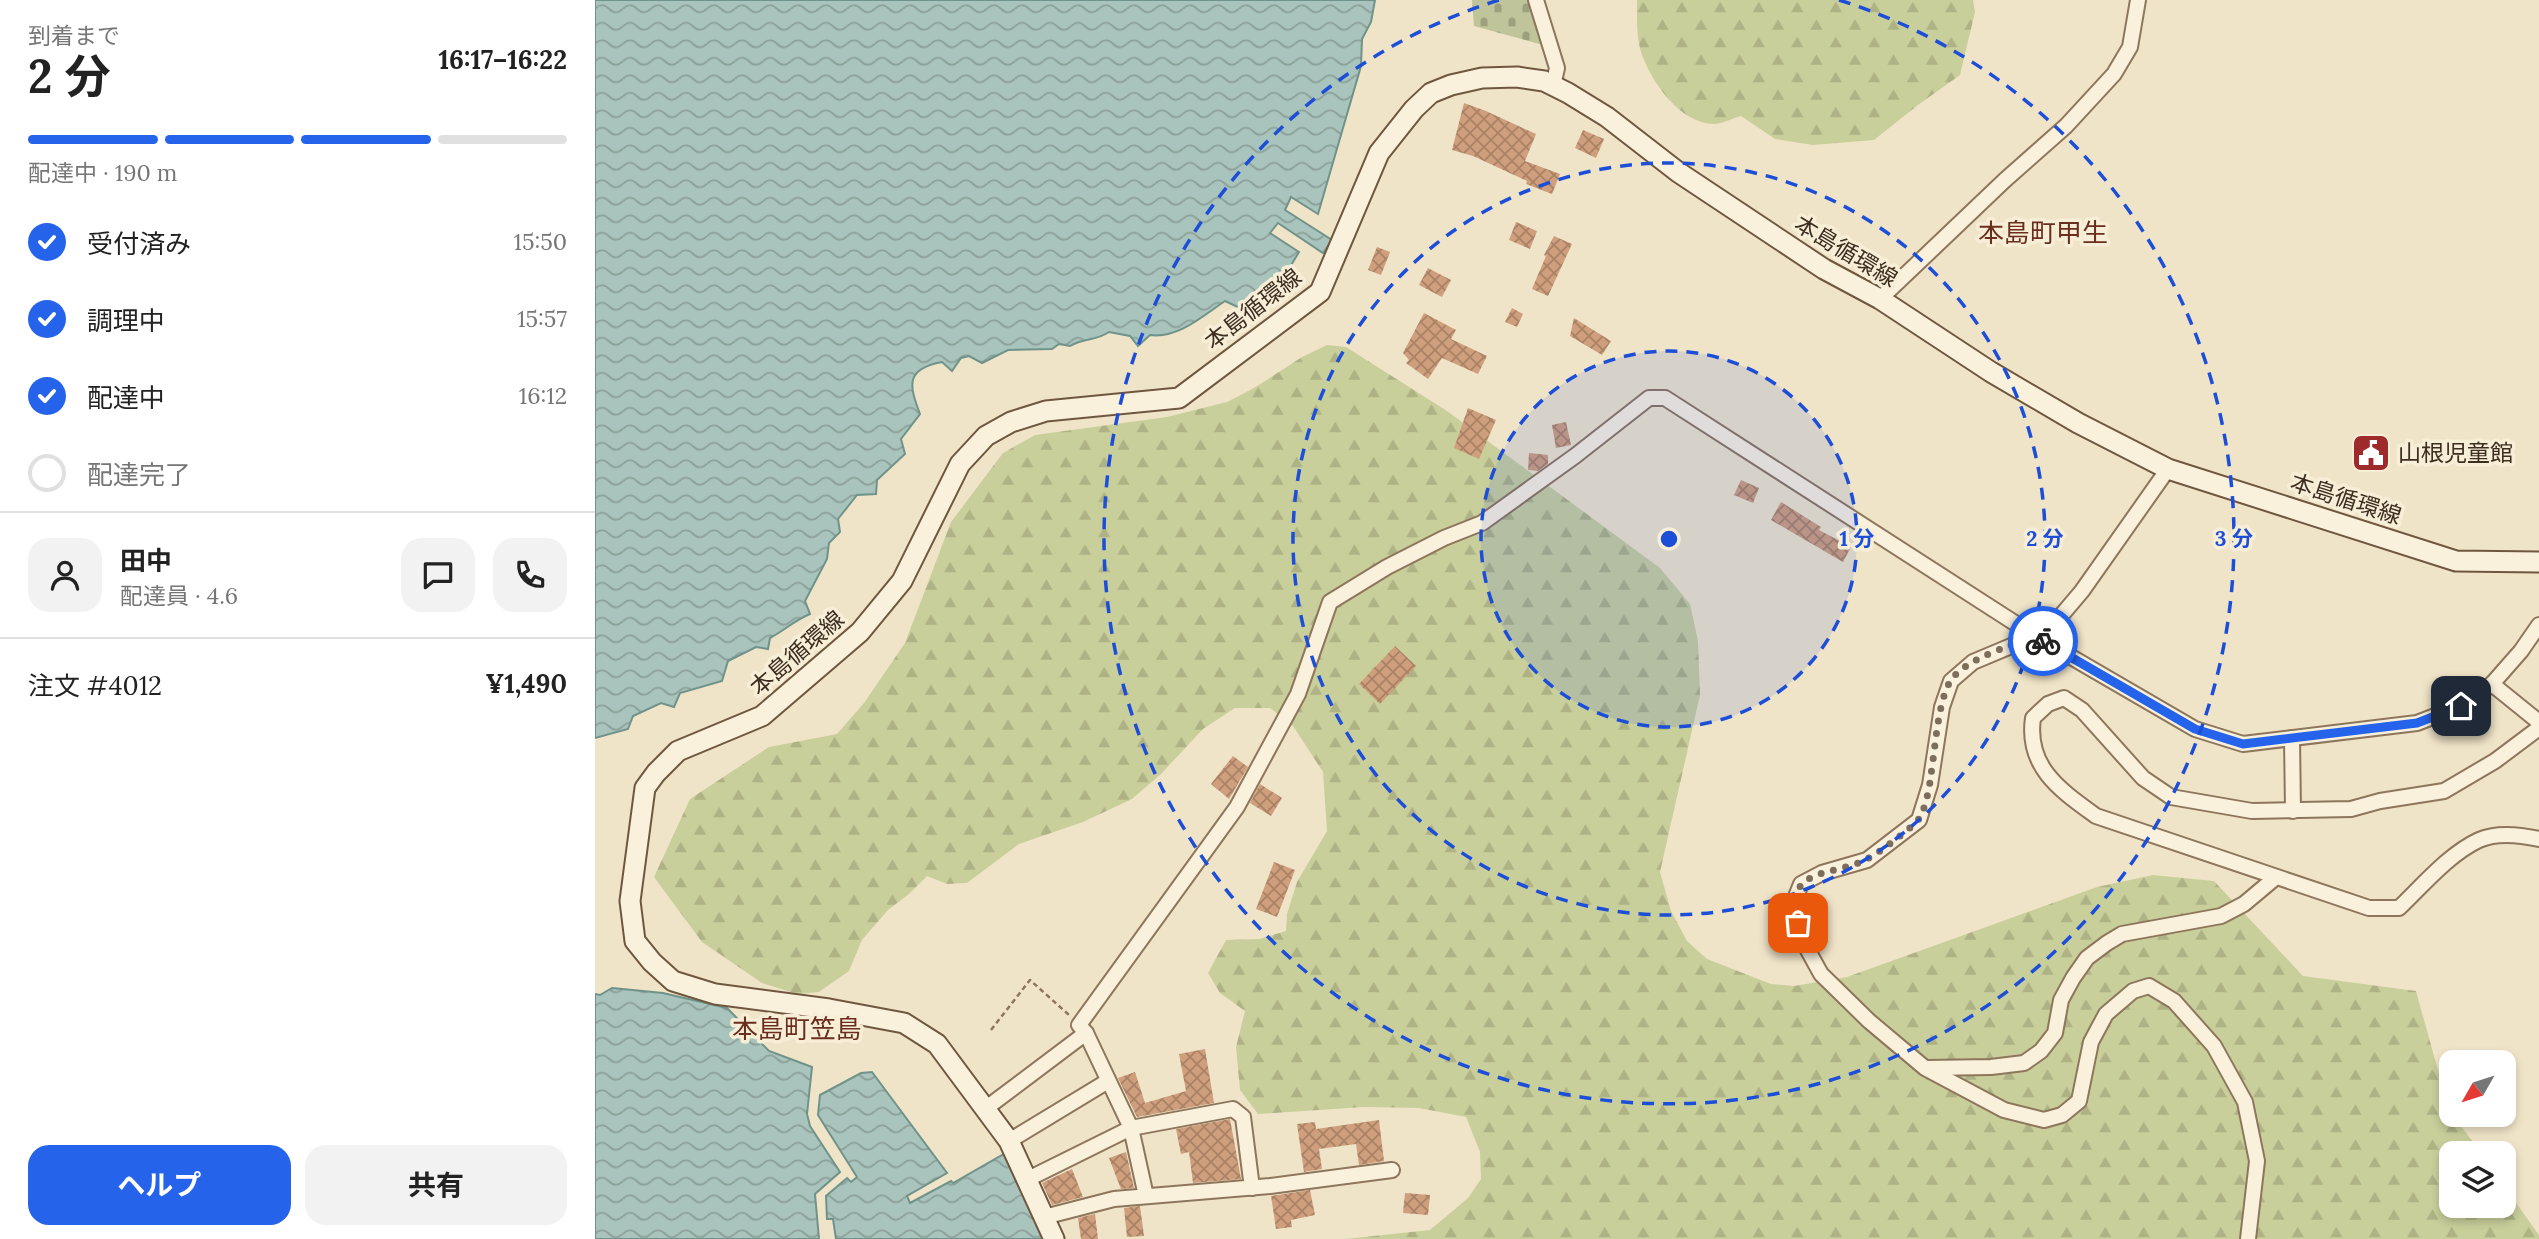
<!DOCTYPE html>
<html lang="ja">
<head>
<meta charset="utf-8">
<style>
	:root { --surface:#fff; --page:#f2f2f2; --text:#222; --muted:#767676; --line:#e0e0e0; --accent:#2563eb }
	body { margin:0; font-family:Lora,"Noto Sans JP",serif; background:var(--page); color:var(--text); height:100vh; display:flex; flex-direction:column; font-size:26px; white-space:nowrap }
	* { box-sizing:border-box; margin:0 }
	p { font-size:23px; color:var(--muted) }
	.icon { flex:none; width:38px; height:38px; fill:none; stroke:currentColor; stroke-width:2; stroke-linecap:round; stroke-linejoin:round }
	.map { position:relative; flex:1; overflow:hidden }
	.sheet { display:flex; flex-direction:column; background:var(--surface); width:595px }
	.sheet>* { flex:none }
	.needle { width:46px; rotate:231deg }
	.controls { position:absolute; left:1844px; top:1050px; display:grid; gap:14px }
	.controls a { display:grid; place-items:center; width:77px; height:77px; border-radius:14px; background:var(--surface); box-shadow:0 4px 10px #0003; font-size:35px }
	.pin { position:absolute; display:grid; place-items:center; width:60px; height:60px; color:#fff; margin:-30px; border-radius:14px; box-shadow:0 4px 10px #0006 }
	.courier { position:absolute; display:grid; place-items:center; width:70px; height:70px; margin:-35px; border:5px solid #2563eb; border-radius:50%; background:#fff; color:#222; box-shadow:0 2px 9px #0007 }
	.overview em { font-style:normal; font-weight:700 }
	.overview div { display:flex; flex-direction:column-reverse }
	.overview { display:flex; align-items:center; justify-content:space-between; height:119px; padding:0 28px }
	h1 { font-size:46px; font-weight:700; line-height:52px }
	.bar { display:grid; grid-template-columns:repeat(4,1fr); gap:10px 7px; align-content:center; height:84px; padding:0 28px }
	.bar i { height:9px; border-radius:5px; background:var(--line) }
	.bar .current { background:var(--accent) }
	.bar p { grid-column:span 4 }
	.line { display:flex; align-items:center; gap:18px; padding:0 28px; border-top:2px solid var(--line) }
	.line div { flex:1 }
	.round { display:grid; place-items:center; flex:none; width:74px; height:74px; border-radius:21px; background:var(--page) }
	ol { padding:0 28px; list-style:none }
	li { display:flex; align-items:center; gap:21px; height:77px }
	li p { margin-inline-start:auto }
	li .icon { padding:7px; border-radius:50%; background:var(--accent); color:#fff; stroke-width:4 }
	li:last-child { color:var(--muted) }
	li i { width:38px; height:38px; border:4px solid var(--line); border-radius:50% }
	.action { display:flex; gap:14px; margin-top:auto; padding:14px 28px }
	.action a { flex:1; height:80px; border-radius:21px; background:var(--accent); color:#fff; font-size:28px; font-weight:700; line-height:80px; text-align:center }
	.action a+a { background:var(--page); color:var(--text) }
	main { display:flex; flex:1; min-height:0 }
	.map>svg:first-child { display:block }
	.forest { fill:url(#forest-firs) }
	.cemetery { fill:url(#cemetery-stones) }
	.water { fill:url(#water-waves); stroke:#6f938a; stroke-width:2 }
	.building { fill:url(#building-cross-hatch) }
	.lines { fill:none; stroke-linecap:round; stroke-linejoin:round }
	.minor-casing { stroke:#8d765c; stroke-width:18 }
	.secondary-casing { stroke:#6f573f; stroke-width:23 }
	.path { stroke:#8d765c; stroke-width:2.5; stroke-dasharray:5 3.5; stroke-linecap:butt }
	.minor { stroke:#faf1dc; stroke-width:14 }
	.secondary { stroke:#faf1dc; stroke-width:19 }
	.done { stroke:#7c6e5b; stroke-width:7; stroke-dasharray:0 12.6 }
	.route { stroke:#2563eb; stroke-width:9 }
	.ring { fill:none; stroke:#1d4ed8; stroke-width:3.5; stroke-dasharray:12 9 }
	.labels { text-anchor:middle; stroke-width:7; stroke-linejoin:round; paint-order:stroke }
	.street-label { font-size:23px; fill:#3d2e20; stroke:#f7eed8 }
	.poi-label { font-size:23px; fill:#3d2e20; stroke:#f7eed8; text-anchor:start }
	.quarter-label { font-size:26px; fill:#6b2e1e; stroke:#f7eed8 }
	.centre { fill:#1d4ed8; stroke:#f7eed8; stroke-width:3.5 }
	.ring-label { font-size:21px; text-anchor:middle; font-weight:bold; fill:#1d4ed8; stroke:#f7eed8; stroke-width:7; stroke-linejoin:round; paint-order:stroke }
</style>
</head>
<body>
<main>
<section class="sheet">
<div class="overview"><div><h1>2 分</h1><p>到着まで</p></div><em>16:17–16:22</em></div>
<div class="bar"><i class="current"></i><i class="current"></i><i class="current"></i><i></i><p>配達中 · 190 m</p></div>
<ol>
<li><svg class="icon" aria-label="check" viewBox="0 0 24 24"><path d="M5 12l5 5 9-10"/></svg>受付済み<p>15:50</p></li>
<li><svg class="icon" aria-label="check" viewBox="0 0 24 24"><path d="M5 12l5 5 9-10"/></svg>調理中<p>15:57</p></li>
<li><svg class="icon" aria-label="check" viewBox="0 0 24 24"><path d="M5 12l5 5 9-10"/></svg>配達中<p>16:12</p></li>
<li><i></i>配達完了</li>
</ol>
<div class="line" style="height:126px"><a class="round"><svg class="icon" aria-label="person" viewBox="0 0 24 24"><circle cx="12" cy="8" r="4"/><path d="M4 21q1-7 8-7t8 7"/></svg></a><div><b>田中</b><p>配達員 · 4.6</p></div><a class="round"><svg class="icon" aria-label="chat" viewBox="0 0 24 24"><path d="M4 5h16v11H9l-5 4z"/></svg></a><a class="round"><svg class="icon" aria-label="phone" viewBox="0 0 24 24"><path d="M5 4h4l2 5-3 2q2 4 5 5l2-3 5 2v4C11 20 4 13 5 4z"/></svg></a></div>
<div class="line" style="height:91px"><div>注文 #4012</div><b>¥1,490</b></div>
<div class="action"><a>ヘルプ</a><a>共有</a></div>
</section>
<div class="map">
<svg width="1944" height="1239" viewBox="0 0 1944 1239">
	<defs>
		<pattern id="forest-firs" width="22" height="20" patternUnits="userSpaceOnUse" patternTransform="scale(1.75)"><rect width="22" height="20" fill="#c9cf9b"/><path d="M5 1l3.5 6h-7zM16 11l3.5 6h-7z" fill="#aeb285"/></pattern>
		<pattern id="cemetery-stones" width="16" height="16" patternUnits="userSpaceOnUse" patternTransform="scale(1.75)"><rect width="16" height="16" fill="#bfc49a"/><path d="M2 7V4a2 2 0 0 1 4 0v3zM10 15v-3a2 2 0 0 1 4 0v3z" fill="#9ca07d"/></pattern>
		<pattern id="water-waves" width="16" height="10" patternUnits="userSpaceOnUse" patternTransform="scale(1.75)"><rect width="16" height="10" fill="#a9c4bc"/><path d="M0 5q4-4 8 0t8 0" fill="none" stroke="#8ba098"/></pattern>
		<pattern id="building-cross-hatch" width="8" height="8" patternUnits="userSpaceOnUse" patternTransform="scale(1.75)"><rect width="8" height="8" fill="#cf9f7d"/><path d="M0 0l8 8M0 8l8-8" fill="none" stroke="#a98266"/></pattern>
	</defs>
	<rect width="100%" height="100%" fill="#f0e4c8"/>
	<!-- forest -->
	<g class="forest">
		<path d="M1042,0H1378L1380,12L1365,75L1323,105L1279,140L1218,145L1180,139L1146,116C1138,118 1127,124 1119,124C1085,123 1058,84 1047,55C1041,37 1042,18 1042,0Z"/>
		<polygon points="732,345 751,347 852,411 1065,568 1095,604 1103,641 1105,695 1065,872 1076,911 1092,941 1112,959 1176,984 1199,986 1252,977 1502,887 1558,875 1619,881 1708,976 1821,991 1854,1110 1886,1153 1857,1153 1857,1206 1909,1206 1909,1186 1944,1235 1944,1239 750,1239 835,1230 873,1198 886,1179 885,1152 871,1117 824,1108 769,1107 663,1114 645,1090 641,1047 650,1011 625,993 613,973 631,940 664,939 691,931 692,914 702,882 732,831 728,772 698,726 675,708 640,708 608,729 566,774 537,799 488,822 424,844 372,883 352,884 332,876 314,894 293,910 267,940 254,971 224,992 202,994 167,983 107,942 59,877 95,799 174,747 242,734 269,703 310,643 356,522 408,453 440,435 572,417 632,402 659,388 707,357"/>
	</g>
	<!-- cemetery -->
	<polygon class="cemetery" points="877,0 934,0 948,45 879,26"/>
	<!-- water -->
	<g class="water">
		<path d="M0,0H780L776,22L767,39L766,66L723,214L696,197L690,210L737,240L728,253L683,223L675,233L704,252L677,297L662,316L630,301C609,315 583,339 555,335L543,346L535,336L514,332C499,342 490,337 475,346L464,344L457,349L413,350L387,363L374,356L366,358L357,371L347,362C310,369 314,385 325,414L306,439L310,454L282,480L281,494L262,495L243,519L245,532L234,543L232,559L210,601L215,614C200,620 190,630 175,638L173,649L161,647L133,661L127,681L85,693L79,707L66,703L38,716L33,729L0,738Z"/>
		<polygon points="17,988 68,993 132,1008 174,1051 217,1067 212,1114 215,1126 245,1172 220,1194 224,1239 0,1239 0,994 5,995"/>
		<polygon points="277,1072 352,1173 312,1196 315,1203 356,1181 358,1183 409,1154 451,1239 241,1239 238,1219 232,1219 231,1196 252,1178 256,1182 262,1177 223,1115 225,1095 266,1073"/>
	</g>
	<!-- building -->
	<g class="building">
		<polygon points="869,103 891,111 941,134 930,161 965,174 957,194 931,184 932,181 878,156 857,150"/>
		<polygon points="988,130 1009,139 1001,158 980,148"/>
		<polygon points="921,222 942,231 935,249 914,240"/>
		<polygon points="959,236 977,244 953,296 937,289 951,256 949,255"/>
		<polygon points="782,247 795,252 786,275 773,270"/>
		<polygon points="833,268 856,280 847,297 824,285"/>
		<polygon points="917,308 928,314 922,327 910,322"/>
		<polygon points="829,313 861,330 856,339 892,356 883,374 847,358 833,379 811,363 814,360 808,353"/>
		<polygon points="979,318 1016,341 1007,355 975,336"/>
		<polygon points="873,408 901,420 884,459 859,448"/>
		<polygon points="971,422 976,445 961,448 957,425"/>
		<polygon points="934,453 953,455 953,464 943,471 933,470"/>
		<polygon points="1146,480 1164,488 1158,503 1139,495"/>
		<polygon points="1186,502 1226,527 1224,530 1256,547 1248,562 1176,520"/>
		<polygon points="800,646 821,666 785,704 764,684"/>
		<polygon points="638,756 653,767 634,799 616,784"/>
		<polygon points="665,784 687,798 676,816 655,803"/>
		<polygon points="679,862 700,870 682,917 661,909"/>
		<polygon points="610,1049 619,1103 542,1117 523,1078 540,1072 550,1103 591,1091 584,1054"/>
		<polygon points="635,1119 646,1179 598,1183 594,1152 586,1154 581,1129"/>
		<polygon points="784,1120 789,1161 764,1165 761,1144 724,1149 727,1169 709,1172 702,1124 720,1122 721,1129"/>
		<polygon points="531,1152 539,1188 526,1189 514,1158"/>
		<polygon points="477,1169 488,1197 457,1205 447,1183"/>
		<polygon points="715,1190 720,1215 696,1220 697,1227 681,1229 676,1196"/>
		<polygon points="810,1193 835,1195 833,1215 808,1213"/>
		<polygon points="545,1206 549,1236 532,1237 529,1208"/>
		<polygon points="500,1214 503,1239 486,1239 483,1218"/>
	</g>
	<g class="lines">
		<defs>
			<g id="minor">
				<polyline points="941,0 962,68 958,86"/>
				<polyline points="1285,299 1410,180 1471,126 1519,74 1535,47 1543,0"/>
				<polyline points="1573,469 1487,591 1465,617 1440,636 1378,662 1356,681 1347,707 1335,785 1324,820 1272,860 1227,873 1206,884 1198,904 1209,943 1226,974 1274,1021 1330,1068 1409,1110 1449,1120 1467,1115 1484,1101 1496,1042 1511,1014 1538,991 1554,986 1579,1001 1619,1046 1650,1102 1662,1161 1653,1239"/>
				<polyline points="1897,684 1944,722"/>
				<path d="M1944,728L1900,761L1849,791L1785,801L1756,809L1657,811L1576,797L1548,778L1487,710L1469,698L1453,704L1438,718C1431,767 1465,790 1501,816L1774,908H1804C1828,885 1854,854 1884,840C1902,832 1926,835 1944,839"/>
				<polyline points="1697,738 1698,811"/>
				<polyline points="1332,1068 1396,1067 1429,1063 1446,1051 1460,1033 1466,1000 1478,978 1492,958 1512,943 1527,934 1626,916 1649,904 1680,878"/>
				<polyline points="390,1109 491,1033"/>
				<polyline points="414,1141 513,1081"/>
				<polyline points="433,1179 536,1128 491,1033 484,1025 642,807 703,694 735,602 792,567 849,538 887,523 980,456 1054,398 1070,398 1440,636 1600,729 1648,744 1822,723 1866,706 1897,684 1926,651 1944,625"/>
				<polyline points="551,1196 536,1128 638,1109 648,1117 657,1188"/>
				<polyline points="449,1217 519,1199 675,1186 797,1170"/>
			</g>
			<polyline id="secondary" points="459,1239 414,1141 342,1044 309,1023 234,1009 120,994 78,981 57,962 40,941 35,901 50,788 61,773 83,751 167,716 265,632 307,581 365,464 391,436 416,422 451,411 584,398 725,292 784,153 819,109 836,93 856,85 887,78 922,77 949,81 973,93 1012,117 1083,172 1229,269 1285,299 1396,372 1483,423 1573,469 1861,561 1944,562"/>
		</defs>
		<!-- minor casing -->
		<use href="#minor" class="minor-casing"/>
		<!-- secondary casing -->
		<use href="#secondary" class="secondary-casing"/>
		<!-- path -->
		<polyline class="path" points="396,1030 435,980 474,1015"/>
		<!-- minor -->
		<use href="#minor" class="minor"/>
		<!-- secondary -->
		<use href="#secondary" class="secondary"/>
	</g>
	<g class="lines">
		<!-- done -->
		<path class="done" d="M1203,923C1187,866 1238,877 1272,859C1281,855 1317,828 1323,820C1330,812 1335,785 1336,774C1340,751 1343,699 1356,680C1372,658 1416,646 1440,636L1448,641"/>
		<!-- route -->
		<polyline class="route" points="1448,641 1600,729 1648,744 1822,723 1866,706"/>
	</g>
	<!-- distance rings -->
	<circle cx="1074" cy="539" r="188" fill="#1d4ed8" fill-opacity=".12"/>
	<g class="ring">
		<circle cx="1074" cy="539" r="188"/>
		<circle cx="1074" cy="539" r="376"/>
		<path d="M1244 0A565 565 0 1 1 904 0"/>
	</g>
	<!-- icons -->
	<defs>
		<symbol id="civic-square" viewBox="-11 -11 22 22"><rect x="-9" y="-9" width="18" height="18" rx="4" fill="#9e2a2b" stroke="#f7eed8"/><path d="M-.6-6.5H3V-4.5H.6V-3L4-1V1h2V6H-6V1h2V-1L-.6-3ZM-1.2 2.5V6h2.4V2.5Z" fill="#fff"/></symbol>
	</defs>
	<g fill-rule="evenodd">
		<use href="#civic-square" x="1754" y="431" width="44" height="44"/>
	</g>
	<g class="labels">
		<!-- street labels -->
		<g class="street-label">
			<text transform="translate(1251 251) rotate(31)" y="8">本島循環線</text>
			<text transform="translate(658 309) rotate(-38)" y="8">本島循環線</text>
			<text transform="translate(1751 499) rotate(18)" y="8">本島循環線</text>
			<text transform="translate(202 653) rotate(-41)" y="8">本島循環線</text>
		</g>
		<!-- poi labels -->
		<g class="poi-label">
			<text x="1803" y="461">山根児童館</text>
		</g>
		<!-- quarter labels -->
		<g class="quarter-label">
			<text x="1448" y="242">本島町甲生</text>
			<text x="202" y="1038">本島町笠島</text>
		</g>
	</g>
	<circle cx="1074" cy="539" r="10" class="centre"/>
	<g class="ring-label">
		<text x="1262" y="546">1 分</text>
		<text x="1450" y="546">2 分</text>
		<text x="1639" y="546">3 分</text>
	</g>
</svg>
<div class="controls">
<a><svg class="needle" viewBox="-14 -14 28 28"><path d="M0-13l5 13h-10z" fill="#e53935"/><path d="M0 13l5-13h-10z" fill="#767676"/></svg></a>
<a><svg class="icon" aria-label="layers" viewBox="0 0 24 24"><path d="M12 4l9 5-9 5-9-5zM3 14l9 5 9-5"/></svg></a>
</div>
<div class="pin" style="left:1203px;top:923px;background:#ea580c"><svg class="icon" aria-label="bag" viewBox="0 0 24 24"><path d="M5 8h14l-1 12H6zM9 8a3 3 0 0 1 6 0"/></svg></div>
<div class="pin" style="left:1866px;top:706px;background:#1f2937"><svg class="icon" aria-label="home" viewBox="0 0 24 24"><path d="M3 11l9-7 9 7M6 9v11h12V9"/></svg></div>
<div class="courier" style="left:1448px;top:641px"><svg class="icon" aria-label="bike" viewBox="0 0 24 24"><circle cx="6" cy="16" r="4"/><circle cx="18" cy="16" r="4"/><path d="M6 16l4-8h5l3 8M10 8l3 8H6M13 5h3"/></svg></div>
</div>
</main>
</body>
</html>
